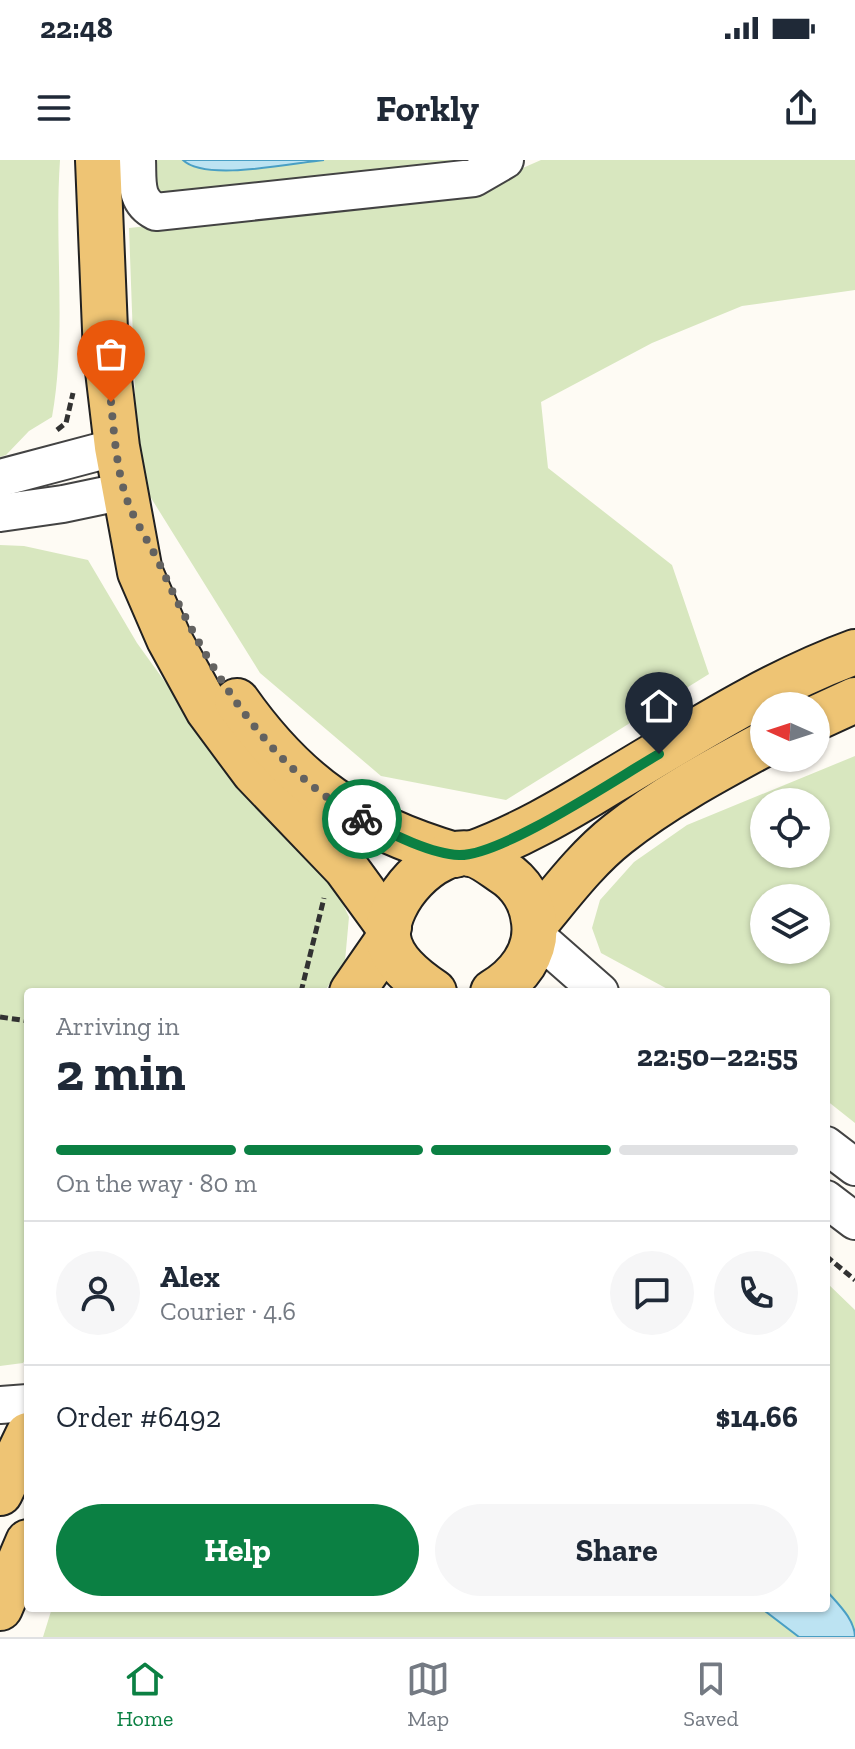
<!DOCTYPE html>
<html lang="en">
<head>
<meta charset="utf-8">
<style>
	:root { --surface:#fff; --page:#f6f6f7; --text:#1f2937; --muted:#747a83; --line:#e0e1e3; --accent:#0b8043 }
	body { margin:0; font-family:"Zilla Slab",serif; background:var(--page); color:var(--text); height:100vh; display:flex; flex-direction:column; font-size:30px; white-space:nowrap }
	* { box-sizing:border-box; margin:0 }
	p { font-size:26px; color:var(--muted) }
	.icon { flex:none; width:44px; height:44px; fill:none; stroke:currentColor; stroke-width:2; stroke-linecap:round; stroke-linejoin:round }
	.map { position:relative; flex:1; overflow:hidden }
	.sheet { position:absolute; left:24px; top:828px; width:806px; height:624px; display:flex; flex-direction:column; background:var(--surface); border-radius:8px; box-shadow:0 2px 6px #0004 }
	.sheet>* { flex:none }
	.needle { width:52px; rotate:273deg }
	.fabs { position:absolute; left:750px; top:532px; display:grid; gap:16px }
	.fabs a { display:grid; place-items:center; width:80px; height:80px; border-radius:50%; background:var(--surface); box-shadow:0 2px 6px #0004; font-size:40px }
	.pin { position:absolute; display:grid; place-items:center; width:68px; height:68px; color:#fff; margin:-82px -34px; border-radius:50% 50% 50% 0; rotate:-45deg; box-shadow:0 0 8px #0007 }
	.pin .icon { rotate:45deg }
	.courier { position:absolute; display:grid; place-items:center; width:80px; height:80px; margin:-40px; border:6px solid #0b8043; border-radius:50%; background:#fff; color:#222; box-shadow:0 2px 10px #0007 }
	.headline em { font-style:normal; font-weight:700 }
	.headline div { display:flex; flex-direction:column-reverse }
	.headline { display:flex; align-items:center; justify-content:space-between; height:136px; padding:0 32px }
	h1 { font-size:52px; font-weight:700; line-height:60px }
	.bar { display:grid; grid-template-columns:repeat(4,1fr); gap:12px 8px; align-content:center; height:96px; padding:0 32px }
	.bar i { height:10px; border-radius:6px; background:var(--line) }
	.bar .selected { background:var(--accent) }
	.bar p { grid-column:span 4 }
	.line { display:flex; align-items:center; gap:20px; padding:0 32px; border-top:2px solid var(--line) }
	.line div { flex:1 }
	.round { display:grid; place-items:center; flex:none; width:84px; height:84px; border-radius:42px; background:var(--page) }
	.cta { display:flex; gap:16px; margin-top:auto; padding:16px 32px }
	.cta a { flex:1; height:92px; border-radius:48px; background:var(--accent); color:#fff; font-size:32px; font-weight:700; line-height:92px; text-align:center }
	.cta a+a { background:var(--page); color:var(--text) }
	.status { display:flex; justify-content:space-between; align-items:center; height:56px; padding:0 40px; background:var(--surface); direction:ltr }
	.status svg { height:22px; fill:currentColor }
	header { display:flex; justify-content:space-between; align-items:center; height:104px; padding:0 32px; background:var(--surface); font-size:36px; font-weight:700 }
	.dock { display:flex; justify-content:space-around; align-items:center; height:112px; border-top:2px solid var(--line); background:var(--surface); font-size:22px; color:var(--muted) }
	.dock a { display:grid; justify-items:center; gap:4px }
	.dock .selected { color:var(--accent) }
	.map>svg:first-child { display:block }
	.green { fill:#d8e7bf; fill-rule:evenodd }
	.water { fill:#bce3f2; stroke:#499fc4; stroke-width:2 }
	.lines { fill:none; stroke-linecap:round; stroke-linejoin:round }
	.minor-casing { stroke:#434343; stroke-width:40 }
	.major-casing { stroke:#212121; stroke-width:48 }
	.path { stroke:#323232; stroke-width:5; stroke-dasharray:8 4; stroke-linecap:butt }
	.minor { stroke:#fff; stroke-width:36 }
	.major { stroke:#eec474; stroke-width:44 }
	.done { stroke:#636260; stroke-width:8; stroke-dasharray:0 14.4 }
	.route { stroke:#0b8043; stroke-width:10 }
</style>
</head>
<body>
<div class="status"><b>22:48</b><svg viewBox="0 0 49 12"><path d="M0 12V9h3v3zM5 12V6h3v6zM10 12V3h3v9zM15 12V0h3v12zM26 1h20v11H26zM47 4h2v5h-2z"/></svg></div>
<header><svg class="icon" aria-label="menu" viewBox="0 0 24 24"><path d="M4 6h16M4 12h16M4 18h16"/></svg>Forkly<svg class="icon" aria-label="share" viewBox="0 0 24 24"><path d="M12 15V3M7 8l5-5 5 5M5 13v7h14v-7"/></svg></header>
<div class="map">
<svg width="855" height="1477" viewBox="0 0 855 1477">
	<rect width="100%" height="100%" fill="#fefbf4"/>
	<!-- green -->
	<g class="green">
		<path d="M0,0H60C54,85 67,173 52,257L29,271L6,295L0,297Z"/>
		<polygon points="150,0 491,0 470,10 151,33"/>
		<polygon points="541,0 855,0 855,130 742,146 652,183 541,242 548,308 672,405 709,514 506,640 381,616 260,513 138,317 129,68 471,31"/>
		<polygon points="0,385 24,386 88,400 137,483 212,587 317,690 349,757 345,801 324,832 28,832 28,1195 23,1203 0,1206"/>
		<path d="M855,596V963L826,940V832H673L601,793L592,768L600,740L634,702L687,665ZM764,642H816V694H764ZM764,738H816V790H764Z"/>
		<polygon points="826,1122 855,1150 855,1477 43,1477 52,1448 826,1448"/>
	</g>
	<!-- water -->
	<g class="water">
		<path d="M183,0H324C292,3 205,22 183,0Z"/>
		<path d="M826,1430C837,1443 855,1459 855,1477H799L761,1448H826Z"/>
	</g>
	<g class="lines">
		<defs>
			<g id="minor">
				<path d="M137,0C138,21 134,41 156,52L474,18L505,0"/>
				<polyline points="0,318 117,287"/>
				<polyline points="0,353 63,344 125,331"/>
				<polyline points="534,774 600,832"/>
				<polyline points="826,985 855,1007"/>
				<polyline points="826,1039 855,1061"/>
				<polyline points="0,1245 28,1243"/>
			</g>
			<g id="major">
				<polyline points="98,0 106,194 117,287 140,412 169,479 208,550 254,612 346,708 389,767"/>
				<path d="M237,541C297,626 357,666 455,695"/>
				<polyline points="816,558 855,540"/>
				<path d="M471,694C520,676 563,651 607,624C687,577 767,524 855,492"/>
				<path d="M535,764C561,733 586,699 618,674C662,639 714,611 764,584"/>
				<polyline points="352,832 388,780"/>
				<path d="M434,832C416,820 391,801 388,777C385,741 433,687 471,694C482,696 494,706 503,712C521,723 532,742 534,762C538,793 517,818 493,832"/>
				<polyline points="0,1333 28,1275"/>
				<polyline points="0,1448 28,1382"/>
			</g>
		</defs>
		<!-- minor casing -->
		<use href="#minor" class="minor-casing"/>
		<!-- major casing -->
		<use href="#major" class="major-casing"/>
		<!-- path -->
		<g class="path">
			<polyline points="57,270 66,263 73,233"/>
			<polyline points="301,832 324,738"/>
			<polyline points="0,857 28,861"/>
			<polyline points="826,1096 855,1120"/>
		</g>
		<!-- minor -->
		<use href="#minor" class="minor"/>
		<!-- major -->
		<use href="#major" class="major"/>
	</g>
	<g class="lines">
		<!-- done -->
		<path class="done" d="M111,242C114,273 117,316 129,345C137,365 150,384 160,405C204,501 265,608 362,659"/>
		<!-- route -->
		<path class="route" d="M362,659C388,672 430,694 459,695C502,696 617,618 659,594"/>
	</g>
</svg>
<div class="fabs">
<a><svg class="needle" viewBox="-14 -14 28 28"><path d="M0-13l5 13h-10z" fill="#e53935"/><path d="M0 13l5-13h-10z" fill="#747a83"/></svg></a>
<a><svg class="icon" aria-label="locate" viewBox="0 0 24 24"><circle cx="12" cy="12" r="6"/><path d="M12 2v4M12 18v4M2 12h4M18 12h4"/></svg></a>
<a><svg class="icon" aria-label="layers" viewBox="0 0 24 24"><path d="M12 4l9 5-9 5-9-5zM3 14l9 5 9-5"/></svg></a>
</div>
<div class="pin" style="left:111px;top:242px;background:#ea580c"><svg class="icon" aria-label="bag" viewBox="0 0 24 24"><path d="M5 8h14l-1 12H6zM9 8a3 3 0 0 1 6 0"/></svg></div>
<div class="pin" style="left:659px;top:594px;background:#1f2937"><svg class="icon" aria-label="home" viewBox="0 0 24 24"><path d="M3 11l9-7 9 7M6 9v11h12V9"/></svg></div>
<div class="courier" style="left:362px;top:659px"><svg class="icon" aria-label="bike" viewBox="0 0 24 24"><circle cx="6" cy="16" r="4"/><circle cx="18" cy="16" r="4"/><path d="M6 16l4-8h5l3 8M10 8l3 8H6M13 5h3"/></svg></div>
<section class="sheet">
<div class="headline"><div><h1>2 min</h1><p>Arriving in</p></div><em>22:50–22:55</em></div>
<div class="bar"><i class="selected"></i><i class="selected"></i><i class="selected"></i><i></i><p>On the way · 80 m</p></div>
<div class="line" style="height:144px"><a class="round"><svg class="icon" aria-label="person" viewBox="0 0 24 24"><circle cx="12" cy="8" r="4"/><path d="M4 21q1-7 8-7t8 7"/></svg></a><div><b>Alex</b><p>Courier · 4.6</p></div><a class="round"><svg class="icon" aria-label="chat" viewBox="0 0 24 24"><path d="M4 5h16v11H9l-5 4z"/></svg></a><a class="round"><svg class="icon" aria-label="phone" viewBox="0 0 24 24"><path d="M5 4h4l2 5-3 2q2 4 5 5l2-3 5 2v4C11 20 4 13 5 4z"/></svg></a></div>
<div class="line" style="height:104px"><div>Order #6492</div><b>$14.66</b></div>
<div class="cta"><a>Help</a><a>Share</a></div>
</section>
</div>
<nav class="dock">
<a class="selected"><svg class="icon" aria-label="home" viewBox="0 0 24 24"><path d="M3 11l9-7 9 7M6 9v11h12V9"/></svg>Home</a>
<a><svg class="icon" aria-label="map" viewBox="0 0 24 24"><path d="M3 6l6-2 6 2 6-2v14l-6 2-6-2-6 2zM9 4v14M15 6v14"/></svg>Map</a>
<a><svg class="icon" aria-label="saved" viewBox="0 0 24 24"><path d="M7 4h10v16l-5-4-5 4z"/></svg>Saved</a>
</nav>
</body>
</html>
